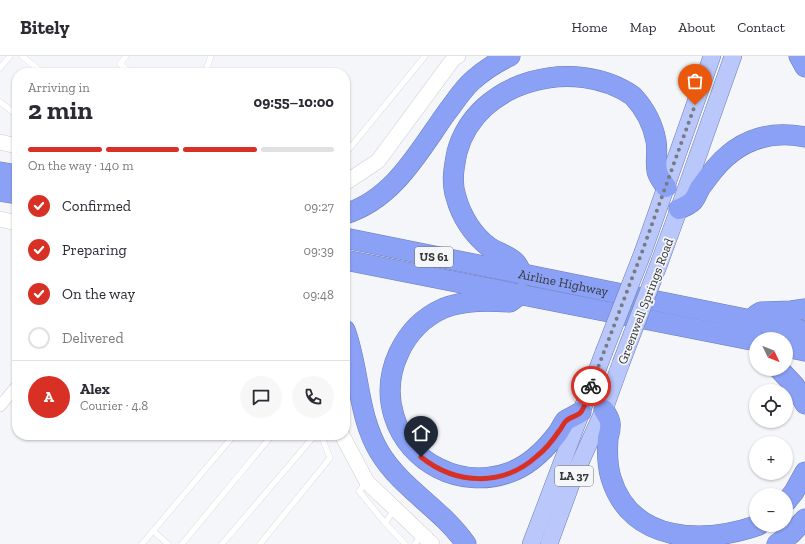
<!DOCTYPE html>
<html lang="en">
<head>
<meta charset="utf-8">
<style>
	:root { --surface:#fff; --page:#f7f7f7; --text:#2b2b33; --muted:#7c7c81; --line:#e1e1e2; --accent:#d93025 }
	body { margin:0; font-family:"Zilla Slab",serif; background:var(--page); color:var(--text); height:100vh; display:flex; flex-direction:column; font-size:15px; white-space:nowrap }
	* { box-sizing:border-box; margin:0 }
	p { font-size:13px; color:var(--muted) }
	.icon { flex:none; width:22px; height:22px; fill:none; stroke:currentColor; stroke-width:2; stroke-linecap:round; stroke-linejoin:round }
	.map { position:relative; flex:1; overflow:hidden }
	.details { position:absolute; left:12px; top:12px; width:338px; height:372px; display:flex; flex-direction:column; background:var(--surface); border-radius:16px; box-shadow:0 1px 3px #0004 }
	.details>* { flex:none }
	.needle { width:26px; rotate:133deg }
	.controls { position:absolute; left:749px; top:276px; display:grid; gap:8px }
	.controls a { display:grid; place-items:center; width:44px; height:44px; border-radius:50%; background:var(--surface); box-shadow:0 1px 3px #0004; font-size:20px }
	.pin { position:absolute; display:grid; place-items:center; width:34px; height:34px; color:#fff; margin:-41px -17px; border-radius:50% 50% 50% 0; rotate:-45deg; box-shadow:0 0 4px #0007 }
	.pin .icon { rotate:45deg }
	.courier { position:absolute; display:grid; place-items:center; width:40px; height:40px; margin:-20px; border:3px solid #d93025; border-radius:50%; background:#fff; color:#222; box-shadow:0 1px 5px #0007 }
	.summary em { font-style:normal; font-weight:800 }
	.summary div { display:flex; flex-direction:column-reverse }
	.summary { display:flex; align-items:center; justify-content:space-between; height:68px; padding:0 16px }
	h1 { font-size:26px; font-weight:800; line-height:30px }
	.bar { display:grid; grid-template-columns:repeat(4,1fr); gap:6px 4px; align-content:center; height:48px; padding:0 16px }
	.bar i { height:5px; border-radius:3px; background:var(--line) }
	.bar .on { background:var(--accent) }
	.bar p { grid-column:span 4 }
	.line { display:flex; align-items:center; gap:10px; padding:0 16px; border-top:1px solid var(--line) }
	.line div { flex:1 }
	.round { display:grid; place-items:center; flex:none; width:42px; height:42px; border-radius:21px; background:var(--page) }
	ol { padding:0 16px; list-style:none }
	li { display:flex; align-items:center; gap:12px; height:44px }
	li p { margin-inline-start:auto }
	li .icon { padding:4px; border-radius:50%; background:var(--accent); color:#fff; stroke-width:4 }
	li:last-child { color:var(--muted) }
	li i { width:22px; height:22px; border:2px solid var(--line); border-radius:50% }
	header { display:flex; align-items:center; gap:24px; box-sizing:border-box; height:56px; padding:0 20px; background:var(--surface); border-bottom:1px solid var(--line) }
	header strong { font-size:19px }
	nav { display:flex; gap:22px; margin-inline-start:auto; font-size:14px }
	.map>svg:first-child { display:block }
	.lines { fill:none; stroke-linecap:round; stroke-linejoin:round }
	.lane-casing { stroke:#cdced1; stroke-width:6 }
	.street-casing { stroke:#cdced1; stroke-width:12 }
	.secondary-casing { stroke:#cdced1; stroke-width:16 }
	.primary-casing { stroke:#6d7cb4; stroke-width:18 }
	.highway-casing { stroke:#6d7cb4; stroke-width:21 }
	.lane { stroke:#fff; stroke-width:5.5 }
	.street { stroke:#fff; stroke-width:11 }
	.secondary { stroke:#fff; stroke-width:15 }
	.primary { stroke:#b9c7fa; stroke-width:17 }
	.highway { stroke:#8aa1f6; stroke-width:20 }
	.primary-bridge-casing { stroke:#6d7cb4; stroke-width:18; stroke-linecap:butt }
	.primary-bridge { stroke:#b9c7fa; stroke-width:17 }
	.done { stroke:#797a7c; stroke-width:4; stroke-dasharray:0 7.2 }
	.route { stroke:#d93025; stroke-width:5 }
	.labels { text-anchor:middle; stroke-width:3.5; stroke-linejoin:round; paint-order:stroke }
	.shield { fill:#f5f6fa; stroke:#6f7072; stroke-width:1 }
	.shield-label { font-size:12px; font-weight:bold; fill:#363738 }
	.street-label { font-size:13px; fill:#363738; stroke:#f5f6fa }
</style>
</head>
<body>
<header>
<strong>Bitely</strong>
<nav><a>Home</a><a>Map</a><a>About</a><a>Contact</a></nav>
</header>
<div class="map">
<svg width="805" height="488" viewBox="0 0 805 488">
	<rect width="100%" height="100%" fill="#f5f6fa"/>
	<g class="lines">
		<defs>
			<g id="lane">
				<polyline points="22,0 43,17"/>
				<polyline points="126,0 120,8 131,17"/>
				<polyline points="0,12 10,0"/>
				<polyline points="205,17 211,0"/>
				<polyline points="0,46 17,59"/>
				<polyline points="345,98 425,0"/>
				<polyline points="366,427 359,435 385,467"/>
				<polyline points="395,453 385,467 405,488"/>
				<polyline points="153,475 168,488"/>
				<polyline points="142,488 234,379"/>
				<polyline points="182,488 272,379"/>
				<polyline points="222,488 315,379"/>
				<polyline points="260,488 330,402 321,379"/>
				<polyline points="415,488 422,478"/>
			</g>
			<polyline id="street" points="0,350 17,330"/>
			<g id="secondary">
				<polyline points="0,86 17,90"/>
				<polyline points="345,127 378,105 454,2 458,0"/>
				<polyline points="0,163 17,167"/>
				<polyline points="342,379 367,426 432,488"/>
			</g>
			<g id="primary">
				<polyline points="643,196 712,0"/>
				<polyline points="660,205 679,153 733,0"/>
				<polyline points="531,488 604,296"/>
				<polyline points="549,488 574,420 604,354 621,307"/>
			</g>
			<g id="highway">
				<polyline points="799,0 805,11"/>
				<polyline points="0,116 17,119"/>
				<polyline points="0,135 17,138"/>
				<path d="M679,153C684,151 689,149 693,145C696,142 698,136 700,132C703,128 706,124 709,120C733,87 765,73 805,81"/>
				<path d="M345,158C394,143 419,95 447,56C455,46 462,34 472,25C483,15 497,6 510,0"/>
				<path id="s1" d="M345,182L805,275"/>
				<polyline points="345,204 756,285"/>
				<path d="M523,219C520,214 518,209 515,206C510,200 496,196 489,191C473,179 461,160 456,141C451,126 454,111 457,96C477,23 576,0 633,40C644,52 653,68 656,85C658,95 655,106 657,115C658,121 663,126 666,131"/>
				<path d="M521,238L510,246C489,245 465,244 444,252C403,270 381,318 394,360C409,408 461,433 508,417C529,410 544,395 557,378C560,374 562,369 565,365C569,362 576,359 581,356"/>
				<polyline points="756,259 761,256 791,255 805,253"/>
				<path d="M345,274C360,314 357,360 380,397C402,433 442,453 466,488"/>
				<polyline points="786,291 805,295"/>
				<polyline points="779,313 795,330 805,348"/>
				<path d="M604,354C606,358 610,363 610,367C611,372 609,378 608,382C607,396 607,409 611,422C631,488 704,488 759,469"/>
				<polyline points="786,446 794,436 805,416"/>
				<polyline points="777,488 791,478 805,463"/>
			</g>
		</defs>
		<!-- lane casing -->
		<use href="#lane" class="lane-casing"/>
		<!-- street casing -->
		<use href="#street" class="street-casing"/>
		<!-- secondary casing -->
		<use href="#secondary" class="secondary-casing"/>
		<!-- primary casing -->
		<use href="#primary" class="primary-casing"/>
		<!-- highway casing -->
		<use href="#highway" class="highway-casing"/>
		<!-- lane -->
		<use href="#lane" class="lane"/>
		<!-- street -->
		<use href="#street" class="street"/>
		<!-- secondary -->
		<use href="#secondary" class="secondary"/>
		<!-- primary -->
		<use href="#primary" class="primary"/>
		<!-- highway -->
		<use href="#highway" class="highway"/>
		<defs>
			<g id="primary-bridge">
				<polyline points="604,296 643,196"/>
				<polyline points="621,307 660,205"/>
			</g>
		</defs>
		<!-- primary-bridge casing -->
		<use href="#primary-bridge" class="primary-bridge-casing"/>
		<!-- primary-bridge -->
		<use href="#primary-bridge" class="primary-bridge"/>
	</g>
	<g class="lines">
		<!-- done -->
		<polyline class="done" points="591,330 642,196 695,49"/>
		<!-- route -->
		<path class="route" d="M421,401C456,429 503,431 537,400C546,393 553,384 559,375C562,372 563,367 566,365C570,361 578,360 581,356C586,349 588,338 591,330"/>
	</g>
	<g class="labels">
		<!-- shield labels -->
		<g class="shield">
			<rect x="415" y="191" width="38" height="20" rx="3"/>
			<rect x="555" y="410" width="38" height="20" rx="3"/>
		</g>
		<g class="shield-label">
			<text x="434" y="205">US 61</text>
			<text x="574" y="424">LA 37</text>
		</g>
		<!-- street labels -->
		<g class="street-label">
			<text dy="5" stroke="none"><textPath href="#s1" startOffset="223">Airline Highway</textPath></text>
			<text transform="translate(645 245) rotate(-69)" y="5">Greenwell Springs Road</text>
		</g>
	</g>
</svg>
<div class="controls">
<a><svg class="needle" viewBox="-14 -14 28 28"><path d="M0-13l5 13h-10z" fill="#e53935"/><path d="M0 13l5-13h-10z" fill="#7c7c81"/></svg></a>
<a><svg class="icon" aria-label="locate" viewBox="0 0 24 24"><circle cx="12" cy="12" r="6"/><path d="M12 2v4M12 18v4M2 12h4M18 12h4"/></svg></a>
<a>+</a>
<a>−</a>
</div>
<div class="pin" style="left:695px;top:49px;background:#ea580c"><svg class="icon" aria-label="bag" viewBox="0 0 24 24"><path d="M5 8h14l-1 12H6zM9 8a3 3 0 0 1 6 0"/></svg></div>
<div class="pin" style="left:421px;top:401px;background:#1f2937"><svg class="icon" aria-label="home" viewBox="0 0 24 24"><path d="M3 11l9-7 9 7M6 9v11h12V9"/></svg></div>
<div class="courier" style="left:591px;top:330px"><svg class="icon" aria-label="bike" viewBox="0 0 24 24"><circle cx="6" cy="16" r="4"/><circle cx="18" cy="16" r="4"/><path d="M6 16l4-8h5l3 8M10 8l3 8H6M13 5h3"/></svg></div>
<section class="details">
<div class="summary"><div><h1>2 min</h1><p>Arriving in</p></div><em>09:55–10:00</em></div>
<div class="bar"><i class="on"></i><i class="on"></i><i class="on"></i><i></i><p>On the way · 140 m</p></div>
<ol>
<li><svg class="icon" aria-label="check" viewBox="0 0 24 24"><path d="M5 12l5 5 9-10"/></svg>Confirmed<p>09:27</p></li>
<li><svg class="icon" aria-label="check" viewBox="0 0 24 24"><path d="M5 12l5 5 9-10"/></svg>Preparing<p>09:39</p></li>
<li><svg class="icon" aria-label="check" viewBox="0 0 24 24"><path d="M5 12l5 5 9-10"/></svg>On the way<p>09:48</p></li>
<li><i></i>Delivered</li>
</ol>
<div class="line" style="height:72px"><b class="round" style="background:var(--accent);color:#fff">A</b><div><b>Alex</b><p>Courier · 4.8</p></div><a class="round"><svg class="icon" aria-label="chat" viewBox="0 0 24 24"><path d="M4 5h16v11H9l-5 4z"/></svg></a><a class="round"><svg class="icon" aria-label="phone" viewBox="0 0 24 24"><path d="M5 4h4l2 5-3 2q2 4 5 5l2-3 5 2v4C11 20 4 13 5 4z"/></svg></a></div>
</section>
</div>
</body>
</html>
